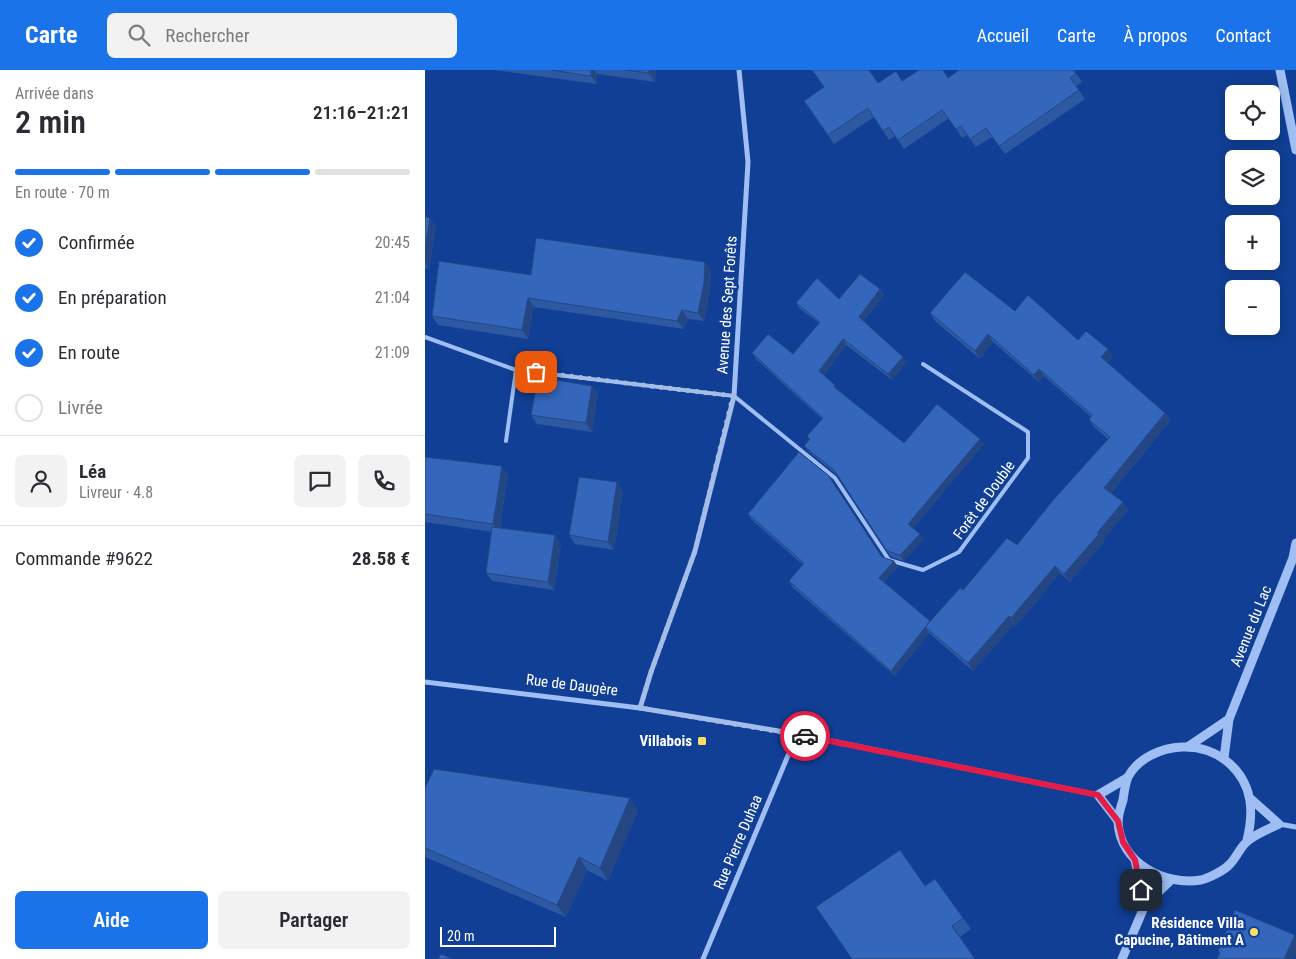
<!DOCTYPE html>
<html lang="fr">
<head>
<meta charset="utf-8">
<style>
	:root { --surface:#fff; --page:#f2f2f3; --text:#2b2b33; --muted:#7c7c81; --line:#e1e1e2; --accent:#1a73e8 }
	body { margin:0; font-family:"Roboto Condensed",sans-serif; background:var(--page); color:var(--text); height:100vh; display:flex; flex-direction:column; font-size:19px; white-space:nowrap }
	* { box-sizing:border-box; margin:0 }
	p { font-size:16px; color:var(--muted) }
	.icon { flex:none; width:28px; height:28px; fill:none; stroke:currentColor; stroke-width:2; stroke-linecap:round; stroke-linejoin:round }
	.map { position:relative; flex:1; overflow:hidden }
	.panel { display:flex; flex-direction:column; background:var(--surface); width:425px }
	.panel>* { flex:none }
	.controls { position:absolute; left:800px; top:15px; display:grid; gap:10px }
	.controls a { display:grid; place-items:center; width:55px; height:55px; border-radius:8px; background:var(--surface); box-shadow:0 2px 12px #0003; font-size:25px }
	.scale { position:absolute; left:15px; bottom:12px; width:116px; box-sizing:border-box; padding-left:5px; border:2px solid #fff; border-top:0; font-size:14px; line-height:18px; white-space:nowrap; color:#fff; -webkit-text-stroke:4px #103f95; paint-order:stroke }
	.pin { position:absolute; display:grid; place-items:center; width:42px; height:42px; color:#fff; margin:-21px; border-radius:10px; box-shadow:0 2px 8px #0006 }
	.courier { position:absolute; display:grid; place-items:center; width:50px; height:50px; margin:-25px; border:4px solid #e11d48; border-radius:50%; background:#fff; color:#222; box-shadow:0 1px 6px #0007 }
	.headline em { font-style:normal; font-weight:600 }
	.headline div { display:flex; flex-direction:column-reverse }
	.headline { display:flex; align-items:center; justify-content:space-between; height:85px; padding:0 15px }
	h1 { font-size:32px; font-weight:600; line-height:38px }
	.bar { display:grid; grid-template-columns:repeat(4,1fr); gap:8px 5px; align-content:center; height:60px; padding:0 15px }
	.bar i { height:6px; border-radius:4px; background:var(--line) }
	.bar .current { background:var(--accent) }
	.bar p { grid-column:span 4 }
	.line { display:flex; align-items:center; gap:12px; padding:0 15px; border-top:1px solid var(--line) }
	.line div { flex:1 }
	.round { display:grid; place-items:center; flex:none; width:52px; height:52px; border-radius:8px; background:var(--page) }
	ol { padding:0 15px; list-style:none }
	li { display:flex; align-items:center; gap:15px; height:55px }
	li p { margin-inline-start:auto }
	li .icon { padding:5px; border-radius:50%; background:var(--accent); color:#fff; stroke-width:4 }
	li:last-child { color:var(--muted) }
	li i { width:28px; height:28px; border:2px solid var(--line); border-radius:50% }
	.action { display:flex; gap:10px; margin-top:auto; padding:10px 15px }
	.action a { flex:1; height:58px; border-radius:8px; background:var(--accent); color:#fff; font-size:20px; font-weight:600; line-height:58px; text-align:center }
	.action a+a { background:var(--page); color:var(--text) }
	header { display:flex; align-items:center; gap:30px; box-sizing:border-box; height:70px; padding:0 25px; background:var(--accent); color:#fff }
	header strong { font-size:24px }
	nav { display:flex; gap:28px; margin-inline-start:auto; font-size:18px }
	.search { width:350px; height:45px; background:var(--page); display:flex; align-items:center; gap:12px; box-sizing:border-box; padding:0 18px; border-radius:8px; color:var(--muted); font-size:19px }
	main { display:flex; flex:1; min-height:0 }
	.map>svg:first-child { display:block }
	.lines { fill:none; stroke-linecap:round; stroke-linejoin:round }
	.service { stroke:#9ebef4; stroke-width:4 }
	.minor { stroke:#9ebef4; stroke-width:5 }
	.tertiary { stroke:#9ebef4; stroke-width:9 }
	.wall { fill:#2d58a2 }
	.shaded-wall { fill:#244784 }
	.building { fill:#3466bc; stroke:#244784 }
	.done { stroke:#abbcda; stroke-width:5; stroke-dasharray:0 9 }
	.route { stroke:#e11d48; stroke-width:6 }
	.poi-dot { fill:#ffde61; stroke:#103f95; stroke-width:2 }
	.labels { text-anchor:middle; stroke-width:5; stroke-linejoin:round; paint-order:stroke }
	.street-label { font-size:15px; fill:#fff; stroke:#103f95 }
	.poi-label { font-size:15px; font-weight:bold; fill:#fff; stroke:#103f95; text-anchor:end }
</style>
</head>
<body>
<header>
<strong>Carte</strong>
<div class="search"><svg class="icon" aria-label="search" viewBox="0 0 24 24"><circle cx="10" cy="10" r="6"/><path d="M15 15l6 6"/></svg>Rechercher</div>
<nav><a>Accueil</a><a>Carte</a><a>À propos</a><a>Contact</a></nav>
</header>
<main>
<section class="panel">
<div class="headline"><div><h1>2 min</h1><p>Arrivée dans</p></div><em>21:16–21:21</em></div>
<div class="bar"><i class="current"></i><i class="current"></i><i class="current"></i><i></i><p>En route · 70 m</p></div>
<ol>
<li><svg class="icon" aria-label="check" viewBox="0 0 24 24"><path d="M5 12l5 5 9-10"/></svg>Confirmée<p>20:45</p></li>
<li><svg class="icon" aria-label="check" viewBox="0 0 24 24"><path d="M5 12l5 5 9-10"/></svg>En préparation<p>21:04</p></li>
<li><svg class="icon" aria-label="check" viewBox="0 0 24 24"><path d="M5 12l5 5 9-10"/></svg>En route<p>21:09</p></li>
<li><i></i>Livrée</li>
</ol>
<div class="line" style="height:90px"><a class="round"><svg class="icon" aria-label="person" viewBox="0 0 24 24"><circle cx="12" cy="8" r="4"/><path d="M4 21q1-7 8-7t8 7"/></svg></a><div><b>Léa</b><p>Livreur · 4.8</p></div><a class="round"><svg class="icon" aria-label="chat" viewBox="0 0 24 24"><path d="M4 5h16v11H9l-5 4z"/></svg></a><a class="round"><svg class="icon" aria-label="phone" viewBox="0 0 24 24"><path d="M5 4h4l2 5-3 2q2 4 5 5l2-3 5 2v4C11 20 4 13 5 4z"/></svg></a></div>
<div class="line" style="height:65px"><div>Commande #9622</div><b>28.58 €</b></div>
<div class="action"><a>Aide</a><a>Partager</a></div>
</section>
<div class="map">
<svg width="871" height="889" viewBox="0 0 871 889">
	<rect width="100%" height="100%" fill="#103f95"/>
	<g class="lines">
		<!-- service -->
		<g class="service">
			<polyline points="0,267 91,300 309,326 410,408 464,490 498,500 534,482 603,388 603,362 498,294"/>
			<polyline points="81,371 91,300"/>
		</g>
		<!-- minor -->
		<g class="minor">
			<polyline points="0,612 215,638 372,664 673,725"/>
			<polyline points="215,638 226,602 270,481 309,326 323,92 314,0"/>
			<polyline points="854,754 871,757"/>
			<polyline points="278,889 372,664"/>
		</g>
		<!-- tertiary -->
		<g class="tertiary">
			<polyline points="855,0 871,80"/>
			<polyline points="764,676 804,649"/>
			<polyline points="799,688 804,649 868,488 871,473"/>
			<polyline points="693,751 673,725 702,708"/>
			<path d="M822,770C829,742 828,715 805,694C792,682 774,676 757,677C736,678 713,688 703,707C700,714 699,723 698,730C696,736 693,745 693,752C695,793 739,816 776,810C784,808 800,800 805,794C812,787 816,775 824,770C833,763 844,759 854,754L826,729"/>
			<polyline points="710,790 720,835"/>
			<polyline points="697,889 720,835 746,810"/>
		</g>
	</g>
	<!-- wall -->
	<g class="wall">
		<polygon points="69,0 231,0 230,12 172,4 172,14"/>
		<polygon points="649,0 657,12 651,16 660,29 580,84 567,67 551,77 542,65 537,68 524,48 479,79 470,66 464,70 449,47 409,74 379,31 399,17 523,8"/>
		<polygon points="0,147 11,156 4,199 0,198"/>
		<polygon points="280,192 286,201 285,222 279,251 263,249 259,259 109,237 103,269 13,255 7,246 106,205"/>
		<polygon points="455,219 459,225 439,251 478,287 482,292 467,310 421,275 399,305 410,315 414,320 414,321 479,373 559,374 488,458 499,469 479,491 466,487 413,406 383,381 379,376 384,369 382,366 397,349 331,289 327,283 368,284 394,253 375,239 371,233 414,229"/>
		<polygon points="590,241 688,287 683,293 740,343 746,350 686,423 703,440 678,470 679,472 645,512 635,503 591,556 589,554 548,601 504,563 470,606 367,517 364,511 378,495 327,450 323,444 469,491 473,497 459,512 505,552 538,520 592,475 683,369 669,357 664,350 666,347 619,306 614,312 568,272 555,289 510,251 505,243"/>
		<polygon points="167,316 173,324 167,362 112,354 106,345"/>
		<polygon points="0,387 83,405 75,458 136,474 129,520 67,511 61,503 67,462 0,452"/>
		<polygon points="198,421 189,480 150,474 144,465"/>
		<polygon points="0,718 213,740 183,811 162,800 141,847 0,787"/>
		<polygon points="510,809 546,859 535,867 500,816"/>
	</g>
	<!-- shaded-wall -->
	<g class="shaded-wall">
		<polygon points="166,0 169,0 172,4 172,14 166,6"/>
		<polygon points="224,0 231,0 230,12 224,3"/>
		<polygon points="5,148 11,156 4,199 0,193 0,178"/>
		<polygon points="280,192 286,201 285,222 279,251 273,243"/>
		<polygon points="455,219 459,225 438,252 434,247"/>
		<polygon points="103,228 109,237 103,269 97,260"/>
		<polygon points="257,240 263,249 259,259 252,251"/>
		<polygon points="563,264 568,272 555,289 550,281"/>
		<polygon points="418,269 421,275 398,306 394,301"/>
		<polygon points="683,279 688,287 682,295 676,287"/>
		<polygon points="478,287 482,292 467,310 463,304"/>
		<polygon points="614,299 619,306 614,312 609,305"/>
		<polygon points="410,315 414,320 413,322 409,317"/>
		<polygon points="167,316 173,324 167,362 161,353"/>
		<polygon points="740,343 746,350 684,425 679,418"/>
		<polygon points="555,369 559,374 487,459 483,454"/>
		<polygon points="77,396 83,405 74,463 68,454"/>
		<polygon points="192,412 198,421 189,480 183,472"/>
		<polygon points="698,432 703,440 678,470 679,472 645,512 639,504 672,463"/>
		<polygon points="495,464 499,469 479,491 475,485"/>
		<polygon points="130,465 136,474 129,520 123,512"/>
		<polygon points="469,491 473,497 458,513 454,508"/>
		<polygon points="630,496 635,503 591,556 586,548"/>
		<polygon points="584,546 589,554 548,601 543,593"/>
		<polygon points="500,557 504,563 470,606 466,601"/>
		<polygon points="205,728 213,740 183,811 175,798"/>
		<polygon points="154,787 162,800 141,847 132,835"/>
		<polygon points="870,865 871,868 871,884 869,889 859,889"/>
	</g>
	<!-- building -->
	<g class="building">
		<polygon points="126,0 166,0 166,6"/>
		<polygon points="200,0 224,0 224,3"/>
		<polygon points="387,0 444,0 453,13 471,1 477,11 494,0 518,0 523,8 534,0 648,0 651,4 645,8 654,20 574,76 561,58 545,69 536,56 531,59 517,40 473,70 464,57 458,61 443,38 403,65 379,31 399,17"/>
		<polygon points="0,147 5,148 0,178"/>
		<polygon points="111,168 280,192 279,213 273,243 257,240 252,251 103,228 97,260 7,246 14,191 106,205"/>
		<polygon points="540,202 590,241 603,225 653,270 661,261 683,279 676,287 740,343 679,418 698,432 672,463 674,464 639,504 630,496 586,548 584,546 543,593 500,557 535,518 538,520 582,468 592,475 629,429 685,367 664,350 667,345 614,299 609,305 563,264 550,281 505,243"/>
		<polygon points="435,204 455,219 434,247 478,287 463,304 418,269 394,301 410,315 409,317 479,373 512,334 555,369 483,454 495,464 475,485 462,481 409,400 379,376 385,369 382,366 398,348 327,283 343,264 368,284 395,252 371,233 392,208 414,229"/>
		<polygon points="113,307 167,316 161,353 106,345"/>
		<polygon points="374,382 403,405 457,487 469,491 454,508 505,551 466,601 364,511 379,493 323,444"/>
		<polygon points="0,387 77,396 68,454 0,444"/>
		<polygon points="154,407 192,412 183,472 144,465"/>
		<polygon points="67,457 130,465 123,512 61,503"/>
		<polygon points="9,699 205,728 175,798 154,787 132,835 0,778 0,718"/>
		<polygon points="475,780 500,816 510,809 538,848 527,856 550,889 427,889 391,837"/>
		<polygon points="810,840 870,865 859,889 792,889 795,882 793,881"/>
		<polygon points="16,884 28,889 13,889"/>
	</g>
	<g class="lines">
		<!-- done -->
		<polyline class="done" points="111,302 308,326 270,481 226,602 215,638 380,666"/>
		<!-- route -->
		<polyline class="route" points="380,666 673,725 693,751 698,772 710,790 716,820"/>
	</g>
	<!-- markers -->
	<g class="poi-dot">
		<rect x="272" y="666" width="10" height="10" rx="2.5"/>
		<circle cx="829" cy="862" r="5"/>
	</g>
	<g class="labels">
		<!-- street labels -->
		<g class="street-label">
			<text transform="translate(302 235) rotate(-86)" y="5">Avenue des Sept Forêts</text>
			<text transform="translate(559 430) rotate(-54)" y="5">Forêt de Double</text>
			<text transform="translate(826 556) rotate(-68)" y="5">Avenue du Lac</text>
			<text transform="translate(147 615) rotate(7)" y="5">Rue de Daugère</text>
			<text transform="translate(313 772) rotate(-67)" y="5">Rue Pierre Duhaa</text>
		</g>
		<!-- poi labels -->
		<g class="poi-label">
			<text x="267" y="676">Villabois</text>
			<text x="819" y="858">Résidence Villa<tspan x="819" dy="17">Capucine, Bâtiment A</tspan></text>
		</g>
	</g>
</svg>
<div class="controls">
<a><svg class="icon" aria-label="locate" viewBox="0 0 24 24"><circle cx="12" cy="12" r="6"/><path d="M12 2v4M12 18v4M2 12h4M18 12h4"/></svg></a>
<a><svg class="icon" aria-label="layers" viewBox="0 0 24 24"><path d="M12 4l9 5-9 5-9-5zM3 14l9 5 9-5"/></svg></a>
<a>+</a>
<a>−</a>
</div>
<div class="scale">20 m</div>
<div class="pin" style="left:111px;top:302px;background:#ea580c"><svg class="icon" aria-label="bag" viewBox="0 0 24 24"><path d="M5 8h14l-1 12H6zM9 8a3 3 0 0 1 6 0"/></svg></div>
<div class="pin" style="left:716px;top:820px;background:#1f2937"><svg class="icon" aria-label="home" viewBox="0 0 24 24"><path d="M3 11l9-7 9 7M6 9v11h12V9"/></svg></div>
<div class="courier" style="left:380px;top:666px"><svg class="icon" aria-label="car" viewBox="0 0 24 24"><path d="M5 17H2v-5l4-1 3-4h7l3 4 3 1v5h-3M9 17h6M6 11h13"/><circle cx="7" cy="17" r="2"/><circle cx="17" cy="17" r="2"/></svg></div>
</div>
</main>
</body>
</html>
